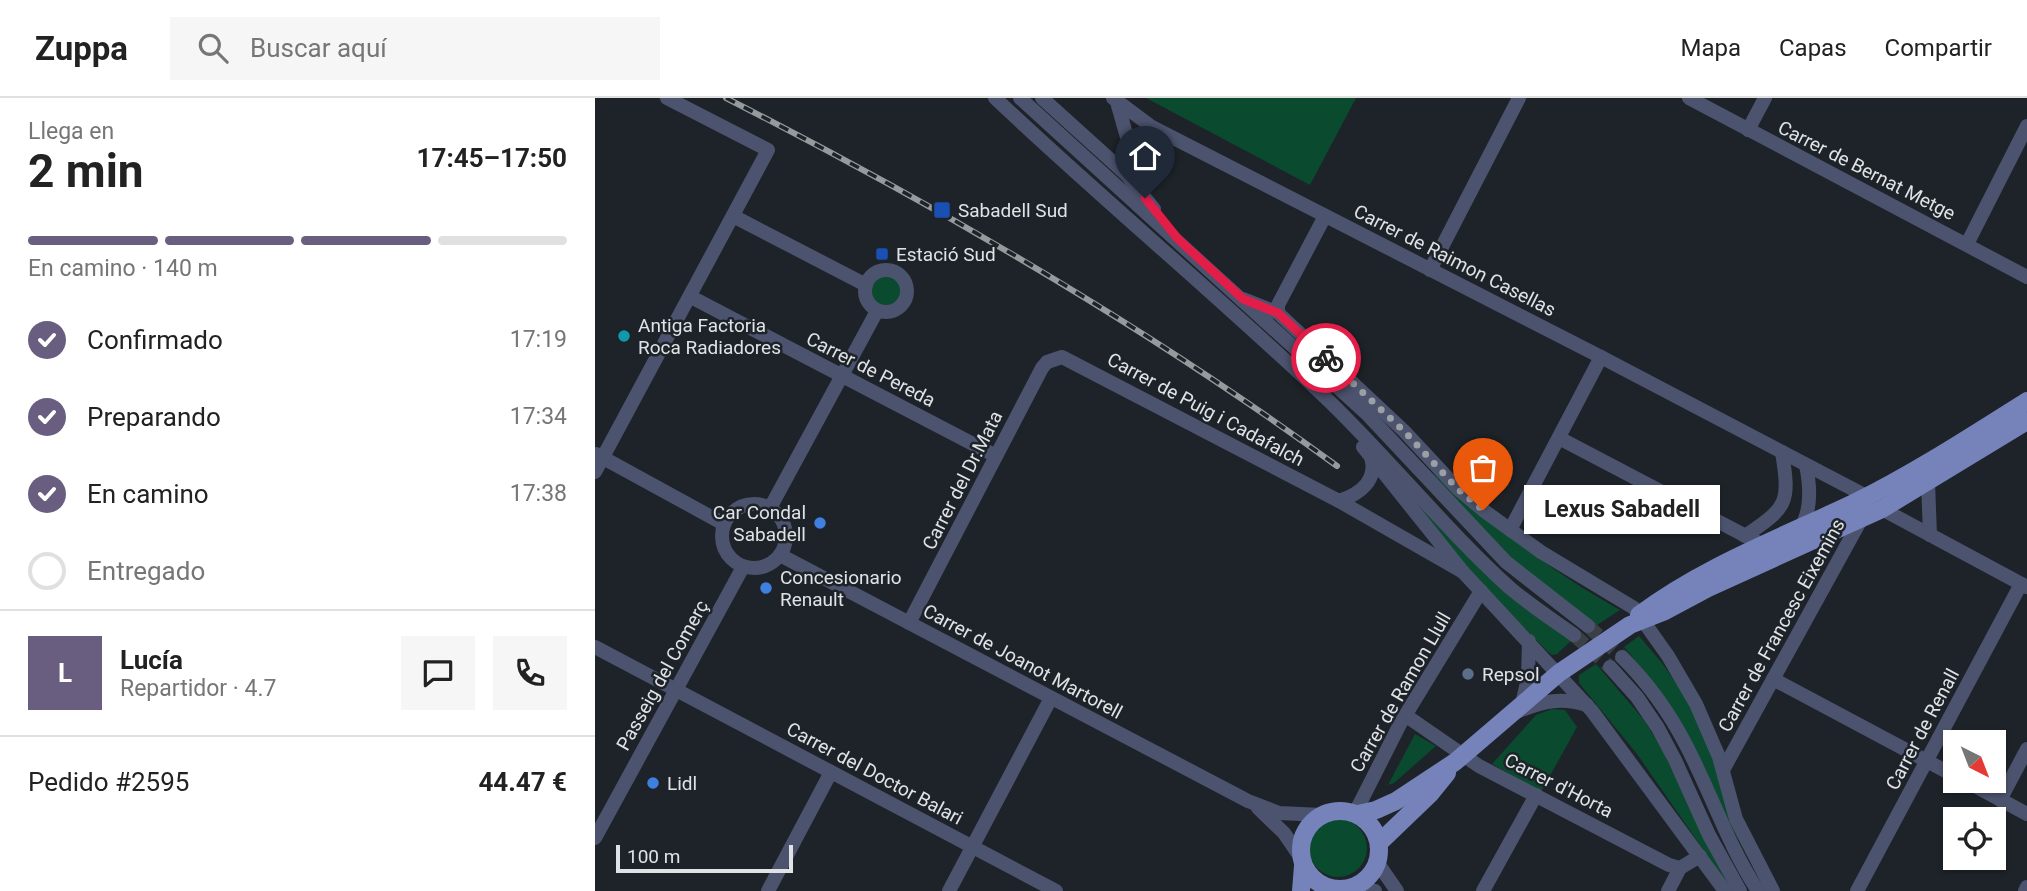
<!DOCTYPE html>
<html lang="es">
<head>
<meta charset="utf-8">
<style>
	:root { --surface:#fff; --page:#f6f6f6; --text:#222; --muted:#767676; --line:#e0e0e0; --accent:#6a5e80 }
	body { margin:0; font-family:Roboto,sans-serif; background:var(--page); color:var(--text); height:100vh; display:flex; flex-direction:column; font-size:26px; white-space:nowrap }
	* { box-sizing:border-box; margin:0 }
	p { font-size:23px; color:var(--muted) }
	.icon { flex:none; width:38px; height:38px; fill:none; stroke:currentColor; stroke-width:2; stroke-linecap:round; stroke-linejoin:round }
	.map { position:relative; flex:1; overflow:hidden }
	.drawer { display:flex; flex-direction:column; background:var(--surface); width:595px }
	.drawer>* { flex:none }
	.needle { width:46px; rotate:138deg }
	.controls { position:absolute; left:1348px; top:632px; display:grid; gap:14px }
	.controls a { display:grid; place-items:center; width:63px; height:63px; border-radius:0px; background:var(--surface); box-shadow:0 2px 5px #0004; font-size:35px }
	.scale { position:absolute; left:21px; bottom:18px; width:177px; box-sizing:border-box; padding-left:7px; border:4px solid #dfe3e6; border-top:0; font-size:19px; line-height:24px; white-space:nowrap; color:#dfe3e6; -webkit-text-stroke:5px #1d2328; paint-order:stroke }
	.pin { position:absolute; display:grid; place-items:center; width:60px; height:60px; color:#fff; margin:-72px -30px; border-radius:50% 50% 50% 0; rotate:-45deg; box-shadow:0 0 7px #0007 }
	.pin .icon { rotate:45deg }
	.courier { position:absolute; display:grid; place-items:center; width:70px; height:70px; margin:-35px; border:5px solid #e11d48; border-radius:50%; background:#fff; color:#222; box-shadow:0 2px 9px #0007 }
	.bubble { position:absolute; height:49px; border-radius:0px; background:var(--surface); box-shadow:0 2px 5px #0004; font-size:23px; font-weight:700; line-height:49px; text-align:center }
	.summary em { font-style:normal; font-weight:700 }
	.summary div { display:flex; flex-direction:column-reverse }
	.summary { display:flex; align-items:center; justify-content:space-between; height:119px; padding:0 28px }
	h1 { font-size:46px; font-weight:700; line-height:52px }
	.bar { display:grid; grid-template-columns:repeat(4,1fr); gap:10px 7px; align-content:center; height:84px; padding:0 28px }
	.bar i { height:9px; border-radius:5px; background:var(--line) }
	.bar .selected { background:var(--accent) }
	.bar p { grid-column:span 4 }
	.line { display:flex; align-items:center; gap:18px; padding:0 28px; border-top:2px solid var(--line) }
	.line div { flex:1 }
	.round { display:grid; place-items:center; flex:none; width:74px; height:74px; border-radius:0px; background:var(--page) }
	ol { padding:0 28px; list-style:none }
	li { display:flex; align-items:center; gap:21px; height:77px }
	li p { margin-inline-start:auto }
	li .icon { padding:7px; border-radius:50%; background:var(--accent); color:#fff; stroke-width:4 }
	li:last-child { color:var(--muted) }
	li i { width:38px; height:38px; border:4px solid var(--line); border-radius:50% }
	header { display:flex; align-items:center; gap:42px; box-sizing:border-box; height:98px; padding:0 35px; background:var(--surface); border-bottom:2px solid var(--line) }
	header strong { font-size:33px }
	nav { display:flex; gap:38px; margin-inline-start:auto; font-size:24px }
	.search { width:490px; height:63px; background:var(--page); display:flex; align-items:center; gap:18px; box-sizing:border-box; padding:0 24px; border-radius:0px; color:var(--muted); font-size:26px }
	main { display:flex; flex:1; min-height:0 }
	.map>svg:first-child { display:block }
	.green { fill:#0a4a2f }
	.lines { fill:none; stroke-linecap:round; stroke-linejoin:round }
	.minor-tunnel { stroke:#3a4044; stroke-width:14; stroke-dasharray:14 7; stroke-linecap:butt }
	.minor { stroke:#4c536e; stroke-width:14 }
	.major { stroke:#7583ba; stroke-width:18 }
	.rail-casing { stroke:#959a9d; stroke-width:6 }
	.rail { stroke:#1d2328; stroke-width:3.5; stroke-dasharray:10; stroke-linecap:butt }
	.done { stroke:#9ba0a4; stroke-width:7; stroke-dasharray:0 12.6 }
	.route { stroke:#e11d48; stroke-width:9 }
	.transit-dot { fill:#1a4fb4; stroke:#1d2328; stroke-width:2.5 }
	.culture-dot { fill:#0f9aa8; stroke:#1d2328; stroke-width:2.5 }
	.shop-dot { fill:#3f7fe0; stroke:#1d2328; stroke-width:2.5 }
	.service-dot { fill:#5c6f8a; stroke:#1d2328; stroke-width:2.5 }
	.labels { text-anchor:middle; stroke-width:5; stroke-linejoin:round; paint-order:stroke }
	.street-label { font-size:19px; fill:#dfe3e6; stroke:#1d2328 }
	.poi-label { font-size:19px; fill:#dfe3e6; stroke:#1d2328; text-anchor:start }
</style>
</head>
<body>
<header>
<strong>Zuppa</strong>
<div class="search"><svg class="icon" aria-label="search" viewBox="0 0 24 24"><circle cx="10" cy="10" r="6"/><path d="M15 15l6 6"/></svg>Buscar aquí</div>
<nav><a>Mapa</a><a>Capas</a><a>Compartir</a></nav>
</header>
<main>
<section class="drawer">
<div class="summary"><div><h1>2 min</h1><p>Llega en</p></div><em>17:45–17:50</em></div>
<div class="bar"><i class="selected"></i><i class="selected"></i><i class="selected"></i><i></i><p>En camino · 140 m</p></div>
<ol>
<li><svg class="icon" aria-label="check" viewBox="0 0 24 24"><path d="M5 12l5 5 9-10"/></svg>Confirmado<p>17:19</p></li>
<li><svg class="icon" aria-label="check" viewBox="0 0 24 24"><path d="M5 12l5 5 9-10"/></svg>Preparando<p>17:34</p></li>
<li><svg class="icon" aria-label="check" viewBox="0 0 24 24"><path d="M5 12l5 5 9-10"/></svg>En camino<p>17:38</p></li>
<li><i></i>Entregado</li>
</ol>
<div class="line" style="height:126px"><b class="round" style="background:var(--accent);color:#fff">L</b><div><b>Lucía</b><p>Repartidor · 4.7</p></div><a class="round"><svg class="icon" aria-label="chat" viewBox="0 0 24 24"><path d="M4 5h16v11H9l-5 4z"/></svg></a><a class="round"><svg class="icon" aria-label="phone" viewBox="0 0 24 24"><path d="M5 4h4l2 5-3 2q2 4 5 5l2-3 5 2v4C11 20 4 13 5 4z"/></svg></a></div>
<div class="line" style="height:91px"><div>Pedido #2595</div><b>44.47 €</b></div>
</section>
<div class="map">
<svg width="1432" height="793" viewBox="0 0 1432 793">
	<rect width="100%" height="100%" fill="#1d2328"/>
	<!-- green -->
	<g class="green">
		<polygon points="551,0 761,0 715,87"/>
		<circle cx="291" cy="193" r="15"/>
		<polygon points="793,369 926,507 976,543 962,556 957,557 952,553 894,494 843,435"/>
		<path d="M833,371C893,424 955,473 1025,512L1002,527C965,500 927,473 895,441C874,418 854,394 833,371Z"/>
		<polygon points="1044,538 1067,565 1088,595 1104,624 1169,788 1051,575 1029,549"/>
		<polygon points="1001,566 1049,622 1066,649 1112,747 1137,793 1042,656 984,585 984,577"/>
		<polygon points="957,611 970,612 982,629 946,694 897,666 941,617"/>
		<polygon points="820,636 841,648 799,685 793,687"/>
		<circle cx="743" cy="750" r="29"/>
	</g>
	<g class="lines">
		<!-- minor-tunnel -->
		<g class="minor-tunnel">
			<polyline points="993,528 1027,559"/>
			<polyline points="979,537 1015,569"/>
		</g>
		<!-- minor -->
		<g class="minor">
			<path d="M400,0C509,103 625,199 734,303C796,363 851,432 915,490C935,507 958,522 979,537"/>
			<polyline points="425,0 771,315 911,464 993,528"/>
			<polyline points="447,0 531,76 559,111"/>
			<polyline points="518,0 557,29 1006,259 1271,398 1287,411 1432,489"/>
			<polyline points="1094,0 1432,179"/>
			<polyline points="522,4 547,92"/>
			<polyline points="1153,32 1170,0"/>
			<polyline points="138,118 271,187"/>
			<polyline points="1372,146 1432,28"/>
			<circle cx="291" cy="193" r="21"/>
			<polyline points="835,172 924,0"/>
			<polyline points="96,199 401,358"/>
			<polyline points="648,201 683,215 809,333 863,391 888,412 946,454 1039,510 1073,558 1101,606 1124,659 1141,721 1178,793"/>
			<polyline points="683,215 683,207 730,118"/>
			<polyline points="964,340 1168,447"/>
			<polyline points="768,349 868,474 997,613 1130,793"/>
			<polyline points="1,356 129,426"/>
			<polyline points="0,374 173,52 72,0"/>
			<polyline points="1333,384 1335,437"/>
			<path d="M744,403C765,396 783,382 776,359"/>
			<circle cx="159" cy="438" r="32"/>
			<polyline points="175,410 282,213"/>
			<polyline points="915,432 1006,259"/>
			<path d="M1203,433C1218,415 1215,387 1211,367"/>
			<path d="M1150,438C1193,409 1195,405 1187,354"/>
			<polyline points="185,457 653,703 684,715 727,717"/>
			<polyline points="314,525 447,270 452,264 467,259 744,403 868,474"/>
			<polyline points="0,549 461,793"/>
			<path d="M1027,559C1053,585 1074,614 1091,647C1116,695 1133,747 1163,793"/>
			<polyline points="1015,569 1042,599 1063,630 1080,662 1114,737 1145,793"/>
			<polyline points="1178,581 1360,678"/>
			<polyline points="927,606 933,580 934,543"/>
			<path d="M924,613C949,603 966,599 992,607"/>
			<polyline points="810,617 884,668 1074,767 1085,770 1105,758"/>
			<polyline points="1128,672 1269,416"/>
			<polyline points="1369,682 1432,716"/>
			<polyline points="1405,702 1432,651"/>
			<polyline points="663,710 689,735 704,757"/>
			<polyline points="760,715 805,626 886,493"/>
			<polyline points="0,740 148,469"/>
			<polyline points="782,764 802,793"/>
			<polyline points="758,790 780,793"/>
			<polyline points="173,793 236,674"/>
			<polyline points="354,793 456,600"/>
			<polyline points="888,793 941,697"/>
			<polyline points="1073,793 1085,770"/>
			<polyline points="1262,793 1426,486"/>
			<polyline points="1430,793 1432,789"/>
		</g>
		<!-- major -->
		<g class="major">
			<path d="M1044,517C1108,469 1185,440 1257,406C1318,376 1375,339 1432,303"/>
			<circle cx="745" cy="752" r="39"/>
			<polyline points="763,716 781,712 801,703 860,664 964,575 1035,527 1068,514 1113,490 1287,411 1432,323"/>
			<polyline points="784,745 835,696 852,675"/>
			<polyline points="706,793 708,768"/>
		</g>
		<defs>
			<path id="rail" d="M131,0C343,108 549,227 742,368"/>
		</defs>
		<!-- rail casing -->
		<use href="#rail" class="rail-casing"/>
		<!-- rail -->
		<use href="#rail" class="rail"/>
	</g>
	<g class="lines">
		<!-- done -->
		<polyline class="done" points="731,260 809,333 863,391 888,412"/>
		<!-- route -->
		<polyline class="route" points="550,100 583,141 648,201 683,215 731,260"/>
	</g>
	<!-- markers -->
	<g class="transit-dot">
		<rect x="338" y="103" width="18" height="18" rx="3.5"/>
		<rect x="280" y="149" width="14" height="14" rx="3.5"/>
	</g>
	<circle class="culture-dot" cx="29" cy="238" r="7"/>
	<g class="shop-dot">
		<circle cx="225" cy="425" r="7"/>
		<circle cx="171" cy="490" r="7"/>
		<circle cx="58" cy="685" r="7"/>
	</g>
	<circle class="service-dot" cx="873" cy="576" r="7"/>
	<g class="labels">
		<!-- street labels -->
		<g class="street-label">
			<text transform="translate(1272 72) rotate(27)" y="7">Carrer de Bernat Metge</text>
			<text transform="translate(860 162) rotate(27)" y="7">Carrer de Raimon Casellas</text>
			<text transform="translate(276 271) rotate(27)" y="7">Carrer de Pereda</text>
			<text transform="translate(611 311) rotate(28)" y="7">Carrer de Puig i Cadafalch</text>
			<text transform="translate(367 382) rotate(-63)" y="7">Carrer del Dr.Mata</text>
			<text transform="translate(1186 527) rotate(-61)" y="7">Carrer de Francesc Eixemins</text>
			<text transform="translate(428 563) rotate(28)" y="7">Carrer de Joanot Martorell</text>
			<text transform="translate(67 577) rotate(-61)" y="7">Passeig del Comerç</text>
			<text transform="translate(805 594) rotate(-60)" y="7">Carrer de Ramon Llull</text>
			<text transform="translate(1327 631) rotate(-62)" y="7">Carrer de Renall</text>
			<text transform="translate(280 675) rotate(28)" y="7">Carrer del Doctor Balari</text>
			<text transform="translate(964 687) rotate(27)" y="7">Carrer d'Horta</text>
		</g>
		<!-- poi labels -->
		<g class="poi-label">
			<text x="363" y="119">Sabadell Sud</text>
			<text x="301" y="163">Estació Sud</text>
			<text x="43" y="234">Antiga Factoria<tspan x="43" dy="22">Roca Radiadores</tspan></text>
			<text x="211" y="421" text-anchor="end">Car Condal<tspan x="211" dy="22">Sabadell</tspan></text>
			<text x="185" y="486">Concesionario<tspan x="185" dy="22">Renault</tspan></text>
			<text x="887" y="583">Repsol</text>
			<text x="72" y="692">Lidl</text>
		</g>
	</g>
</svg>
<div class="controls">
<a><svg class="needle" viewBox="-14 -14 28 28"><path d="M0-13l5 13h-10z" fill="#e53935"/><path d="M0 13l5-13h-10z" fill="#767676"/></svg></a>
<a><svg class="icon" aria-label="locate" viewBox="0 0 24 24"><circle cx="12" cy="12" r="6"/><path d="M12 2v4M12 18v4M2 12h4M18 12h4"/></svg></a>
</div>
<div class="scale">100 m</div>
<div class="pin" style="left:888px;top:412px;background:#ea580c"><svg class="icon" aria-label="bag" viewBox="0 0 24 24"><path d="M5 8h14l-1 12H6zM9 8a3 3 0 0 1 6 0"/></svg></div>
<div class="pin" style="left:550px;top:100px;background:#1f2937"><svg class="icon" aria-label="home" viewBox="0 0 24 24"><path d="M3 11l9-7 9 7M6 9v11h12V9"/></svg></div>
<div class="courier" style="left:731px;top:260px"><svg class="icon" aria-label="bike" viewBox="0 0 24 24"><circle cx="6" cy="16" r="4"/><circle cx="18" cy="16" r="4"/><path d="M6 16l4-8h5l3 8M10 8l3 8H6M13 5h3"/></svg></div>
<div class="bubble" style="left:929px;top:387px;width:196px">Lexus Sabadell</div>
</div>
</main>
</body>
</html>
